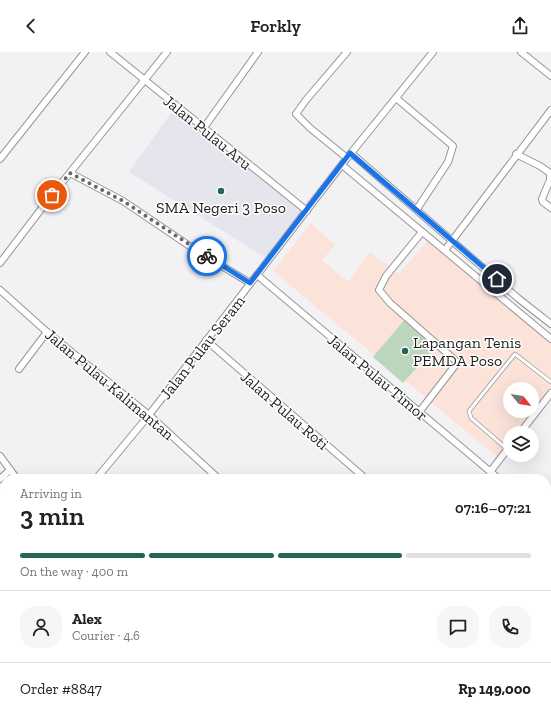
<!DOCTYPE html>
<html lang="en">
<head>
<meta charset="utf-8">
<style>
	:root { --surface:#fff; --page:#f6f6f6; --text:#222; --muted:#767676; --line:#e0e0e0; --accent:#256553 }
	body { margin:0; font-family:"Zilla Slab",serif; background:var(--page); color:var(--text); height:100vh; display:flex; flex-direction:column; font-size:15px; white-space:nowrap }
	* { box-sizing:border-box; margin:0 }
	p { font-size:13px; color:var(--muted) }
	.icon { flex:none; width:22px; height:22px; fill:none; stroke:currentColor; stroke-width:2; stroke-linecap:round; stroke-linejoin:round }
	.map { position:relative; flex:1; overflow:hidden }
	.details { position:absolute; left:0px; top:422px; width:551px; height:248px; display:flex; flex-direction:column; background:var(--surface); border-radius:16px 16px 0 0; box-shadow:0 4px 16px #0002 }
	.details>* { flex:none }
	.needle { width:26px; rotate:120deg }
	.fabs { position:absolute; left:503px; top:330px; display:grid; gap:8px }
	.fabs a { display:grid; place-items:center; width:36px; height:36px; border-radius:50%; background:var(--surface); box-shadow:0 4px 16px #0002; font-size:20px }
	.pin { position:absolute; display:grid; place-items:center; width:34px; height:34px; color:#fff; margin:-17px; border:2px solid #fff; border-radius:50%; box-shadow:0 1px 4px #0007 }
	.courier { position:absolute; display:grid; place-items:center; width:40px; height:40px; margin:-20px; border:3px solid #1a73e8; border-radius:50%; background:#fff; color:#222; box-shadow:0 1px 5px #0007 }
	.overview em { font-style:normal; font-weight:600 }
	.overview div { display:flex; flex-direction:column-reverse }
	.overview { display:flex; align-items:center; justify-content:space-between; height:68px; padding:0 20px }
	h1 { font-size:26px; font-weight:600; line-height:30px }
	.bar { display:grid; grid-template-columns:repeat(4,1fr); gap:6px 4px; align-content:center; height:48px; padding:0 20px }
	.bar i { height:5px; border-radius:3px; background:var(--line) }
	.bar .on { background:var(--accent) }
	.bar p { grid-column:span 4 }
	.line { display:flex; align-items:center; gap:10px; padding:0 20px; border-top:1px solid var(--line) }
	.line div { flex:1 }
	.round { display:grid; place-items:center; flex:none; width:42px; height:42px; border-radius:16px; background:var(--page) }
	header { display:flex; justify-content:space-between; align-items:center; height:52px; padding:0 20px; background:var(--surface); font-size:18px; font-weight:600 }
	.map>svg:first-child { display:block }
	.commercial { fill:#fbe3da; fill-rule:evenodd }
	.built { fill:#e5e5ee }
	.green { fill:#bcd6bd }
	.water { fill:#b7ceeb }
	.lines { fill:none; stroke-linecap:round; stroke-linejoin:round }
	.lane-casing { stroke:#969697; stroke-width:4.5 }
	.street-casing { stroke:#969697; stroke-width:8 }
	.lane { stroke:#fff; stroke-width:3 }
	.street { stroke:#fff; stroke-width:6 }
	.done { stroke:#68686a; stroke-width:4; stroke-dasharray:0 7.2 }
	.route { stroke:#1a73e8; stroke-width:5 }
	.poi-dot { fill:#256553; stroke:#fff; stroke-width:1.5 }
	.labels { text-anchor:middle; stroke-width:3; stroke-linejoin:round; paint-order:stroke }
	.street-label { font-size:16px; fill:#1e1e1f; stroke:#fff }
	.poi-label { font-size:16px; fill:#1e1e1f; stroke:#fff }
</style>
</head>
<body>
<header><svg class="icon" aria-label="back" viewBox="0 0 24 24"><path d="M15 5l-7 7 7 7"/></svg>Forkly<svg class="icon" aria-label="share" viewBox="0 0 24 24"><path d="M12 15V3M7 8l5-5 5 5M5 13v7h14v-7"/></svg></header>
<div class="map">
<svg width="551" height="670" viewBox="0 0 551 670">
	<rect width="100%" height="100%" fill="#f2f2f4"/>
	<!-- commercial -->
	<path class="commercial" d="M311,171L335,193L322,208L348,230L370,200L399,222L430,186L551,288V335L515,381H510V388L497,405L273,219ZM510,337H532V359H510Z"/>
	<!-- built -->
	<polygon class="built" points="176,54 306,158 267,207 129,120"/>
	<!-- green -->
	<g class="green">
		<polygon points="406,266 437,293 403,331 373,305"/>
		<polygon points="179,665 276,665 278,667 275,670 189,670"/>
	</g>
	<!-- water -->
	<g class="water">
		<polygon points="0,543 5,551 5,640 0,634"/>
		<polygon points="28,665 114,665 120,670 32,670"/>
	</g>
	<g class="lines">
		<defs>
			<polyline id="lane" points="507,397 471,366 469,359 515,302 551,330"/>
			<g id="street">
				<polyline points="110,0 307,159"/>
				<polyline points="521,0 551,24"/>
				<polyline points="396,46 453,94 448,110 417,157"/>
				<polyline points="203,77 258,0"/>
				<polyline points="351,101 519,247 551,272"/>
				<polyline points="516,102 540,114 550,121 550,128 542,147 543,150 551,156"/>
				<polyline points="347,106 310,76 296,62 306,48 347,0"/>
				<polyline points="0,107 85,0"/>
				<polyline points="342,113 551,287"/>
				<polyline points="70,121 123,149 194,197 250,231"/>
				<polyline points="445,198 551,58"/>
				<polyline points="0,211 52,143 167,0"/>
				<polyline points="257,223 499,427"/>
				<polyline points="0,238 47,280 149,363 219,427"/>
				<polyline points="206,288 366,427"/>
				<polyline points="19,317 47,280"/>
				<polyline points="420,359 457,311 456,309 390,251 379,238 386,224 422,180"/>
				<polyline points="520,381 551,341"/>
				<polyline points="0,404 17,427"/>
				<polyline points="490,420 510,394"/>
				<polyline points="0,427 10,418"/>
				<polyline points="96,427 149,363 347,106 433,0"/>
				<polyline points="546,465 551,469"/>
				<polyline points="546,582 551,587"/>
				<polyline points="546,614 551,608"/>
				<polyline points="279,665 285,670"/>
				<polyline points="500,665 506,670"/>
				<polyline points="164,668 166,665"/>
			</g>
		</defs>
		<!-- lane casing -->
		<use href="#lane" class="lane-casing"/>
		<!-- street casing -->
		<use href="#street" class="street-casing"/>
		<!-- lane -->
		<use href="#lane" class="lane"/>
		<!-- street -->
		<use href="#street" class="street"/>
	</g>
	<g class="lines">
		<!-- done -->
		<polyline class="done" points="52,143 70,121 123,149 207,204"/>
		<!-- route -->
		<polyline class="route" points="207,204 250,231 350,101 497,227"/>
	</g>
	<!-- markers -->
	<g class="poi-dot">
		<circle cx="221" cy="139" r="4"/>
		<circle cx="405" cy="299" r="4"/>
	</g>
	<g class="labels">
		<!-- street labels -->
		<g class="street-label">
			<text transform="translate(208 80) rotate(39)" y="6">Jalan Pulau Aru</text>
			<text transform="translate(202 295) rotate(-52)" y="6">Jalan Pulau Seram</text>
			<text transform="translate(378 325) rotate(40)" y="6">Jalan Pulau Timor</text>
			<text transform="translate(110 332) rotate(40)" y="6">Jalan Pulau Kalimantan</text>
			<text transform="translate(285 358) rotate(41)" y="6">Jalan Pulau Roti</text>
		</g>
		<!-- poi labels -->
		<g class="poi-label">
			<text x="221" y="161">SMA Negeri 3 Poso</text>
			<text x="413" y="296" text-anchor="start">Lapangan Tenis<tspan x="413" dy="18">PEMDA Poso</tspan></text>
		</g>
	</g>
</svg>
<div class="fabs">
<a><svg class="needle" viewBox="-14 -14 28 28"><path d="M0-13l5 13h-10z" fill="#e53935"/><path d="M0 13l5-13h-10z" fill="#767676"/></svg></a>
<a><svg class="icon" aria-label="layers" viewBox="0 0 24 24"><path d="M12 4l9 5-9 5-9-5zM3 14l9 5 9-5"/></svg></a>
</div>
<div class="pin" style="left:52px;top:143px;background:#ea580c"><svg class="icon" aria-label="bag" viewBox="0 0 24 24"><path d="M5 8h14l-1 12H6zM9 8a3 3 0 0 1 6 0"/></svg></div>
<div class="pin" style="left:497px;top:227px;background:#1f2937"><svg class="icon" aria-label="home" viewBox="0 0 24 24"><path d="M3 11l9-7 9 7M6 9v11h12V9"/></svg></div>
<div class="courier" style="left:207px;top:204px"><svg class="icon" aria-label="bike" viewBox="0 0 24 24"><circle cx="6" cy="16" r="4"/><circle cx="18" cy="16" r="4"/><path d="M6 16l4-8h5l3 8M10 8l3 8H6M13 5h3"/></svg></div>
<section class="details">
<div class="overview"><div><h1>3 min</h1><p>Arriving in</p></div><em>07:16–07:21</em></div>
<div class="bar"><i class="on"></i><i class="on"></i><i class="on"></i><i></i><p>On the way · 400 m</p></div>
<div class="line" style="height:72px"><a class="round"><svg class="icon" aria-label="person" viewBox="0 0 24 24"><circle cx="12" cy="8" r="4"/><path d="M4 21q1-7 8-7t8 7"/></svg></a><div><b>Alex</b><p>Courier · 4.6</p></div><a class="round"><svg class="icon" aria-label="chat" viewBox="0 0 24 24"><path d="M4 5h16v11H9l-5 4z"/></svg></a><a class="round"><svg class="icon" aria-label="phone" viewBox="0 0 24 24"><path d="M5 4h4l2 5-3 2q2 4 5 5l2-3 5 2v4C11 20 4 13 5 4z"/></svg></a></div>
<div class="line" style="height:52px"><div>Order #8847</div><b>Rp 149,000</b></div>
</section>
</div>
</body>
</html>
